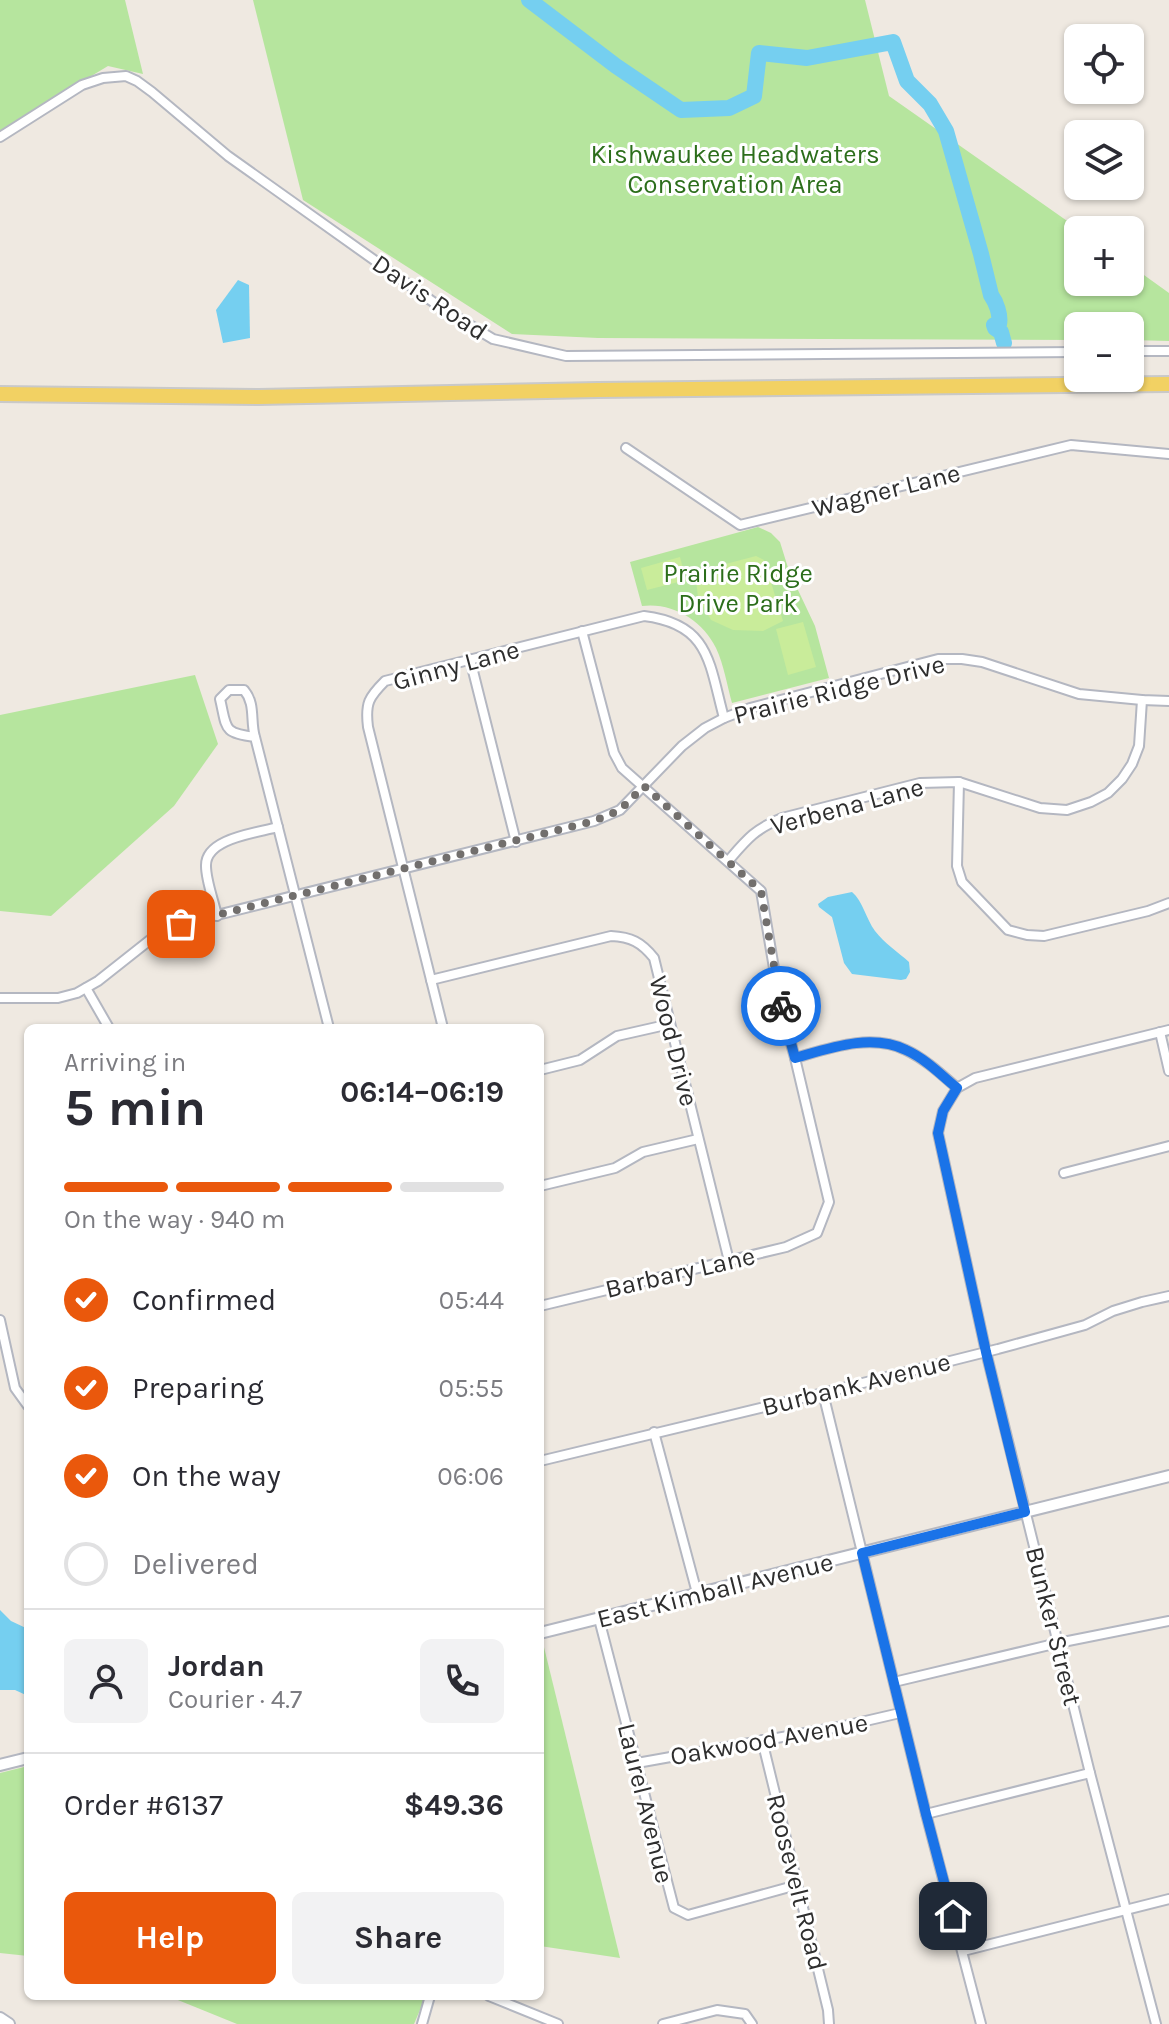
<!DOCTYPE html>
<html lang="en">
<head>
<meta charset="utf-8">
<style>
	:root { --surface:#fff; --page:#f2f2f3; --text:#2b2b33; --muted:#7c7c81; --line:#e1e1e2; --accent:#ea580c }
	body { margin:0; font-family:Karla,sans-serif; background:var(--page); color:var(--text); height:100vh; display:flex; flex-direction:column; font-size:30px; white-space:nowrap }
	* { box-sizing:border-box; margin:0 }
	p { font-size:26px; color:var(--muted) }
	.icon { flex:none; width:44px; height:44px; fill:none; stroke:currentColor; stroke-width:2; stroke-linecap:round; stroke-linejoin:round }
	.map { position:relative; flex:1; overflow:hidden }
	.panel { position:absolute; left:24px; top:1024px; width:520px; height:976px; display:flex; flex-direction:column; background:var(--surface); border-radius:12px; box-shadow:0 2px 6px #0004 }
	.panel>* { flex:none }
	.buttons { position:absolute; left:1064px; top:24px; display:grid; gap:16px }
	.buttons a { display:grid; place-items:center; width:80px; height:80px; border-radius:12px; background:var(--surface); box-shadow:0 2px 6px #0004; font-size:40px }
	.pin { position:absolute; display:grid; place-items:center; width:68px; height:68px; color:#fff; margin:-34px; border-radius:16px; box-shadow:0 4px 12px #0006 }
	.courier { position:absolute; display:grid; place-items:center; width:80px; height:80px; margin:-40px; border:6px solid #1a73e8; border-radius:50%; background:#fff; color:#222; box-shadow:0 2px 10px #0007 }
	.head em { font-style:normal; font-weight:700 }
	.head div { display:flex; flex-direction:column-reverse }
	.head { display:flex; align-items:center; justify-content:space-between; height:136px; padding:0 40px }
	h1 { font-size:52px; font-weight:700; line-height:60px }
	.bar { display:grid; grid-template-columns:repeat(4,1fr); gap:12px 8px; align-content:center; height:96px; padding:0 40px }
	.bar i { height:10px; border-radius:6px; background:var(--line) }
	.bar .on { background:var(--accent) }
	.bar p { grid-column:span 4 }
	.line { display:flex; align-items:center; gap:20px; padding:0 40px; border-top:2px solid var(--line) }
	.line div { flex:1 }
	.round { display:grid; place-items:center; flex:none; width:84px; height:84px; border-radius:12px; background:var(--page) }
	ol { padding:0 40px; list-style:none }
	li { display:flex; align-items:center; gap:24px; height:88px }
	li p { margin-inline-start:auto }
	li .icon { padding:8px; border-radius:50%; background:var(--accent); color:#fff; stroke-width:4 }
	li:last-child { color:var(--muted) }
	li i { width:44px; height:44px; border:4px solid var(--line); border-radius:50% }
	.button { display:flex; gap:16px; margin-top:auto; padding:16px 40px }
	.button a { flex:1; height:92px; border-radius:12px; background:var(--accent); color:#fff; font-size:32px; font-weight:700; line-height:92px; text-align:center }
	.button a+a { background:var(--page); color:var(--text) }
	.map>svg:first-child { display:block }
	.green { fill:#b6e59e }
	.pitch { fill:#c9ec9a }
	.water { fill:#75cff0 }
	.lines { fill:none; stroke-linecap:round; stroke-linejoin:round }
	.river { stroke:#75cff0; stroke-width:16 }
	.minor-casing { stroke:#b4b7c1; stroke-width:12 }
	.tertiary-casing { stroke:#b4b7c1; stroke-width:14 }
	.primary-casing { stroke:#c9c9c9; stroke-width:18 }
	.minor { stroke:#fff; stroke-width:8 }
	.tertiary { stroke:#fff; stroke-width:10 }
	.primary { stroke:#f2d163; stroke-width:14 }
	.done { stroke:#726f6d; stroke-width:8; stroke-dasharray:0 14.4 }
	.route { stroke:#1a73e8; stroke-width:10 }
	.labels { text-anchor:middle; stroke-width:6; stroke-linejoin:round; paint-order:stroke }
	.park-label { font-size:26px; fill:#2c6e1b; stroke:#fff }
	.street-label { font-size:26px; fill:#2e2e2e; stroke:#fff }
</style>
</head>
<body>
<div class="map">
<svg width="1169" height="2024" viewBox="0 0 1169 2024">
	<rect width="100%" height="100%" fill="#efe9e1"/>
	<!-- green -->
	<g class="green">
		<polygon points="0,0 125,0 143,74 108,66 0,131"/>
		<polygon points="253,0 865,0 889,96 1080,230 1078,230 1078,282 1130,282 1130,265 1169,293 1169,341 1130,340 1130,326 1078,326 1078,340 598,338 512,334 303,200"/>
		<path d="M758,527L771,533L780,542L789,571L815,626L829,678L732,703C727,685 724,665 716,648C703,621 673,602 642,606L630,562Z"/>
		<polygon points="195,675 218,744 174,806 51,916 0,911 0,715"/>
		<polygon points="542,1639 620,1958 540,1946 540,1640"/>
		<polygon points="28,1766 28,1956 0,1953 0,1773"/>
		<polygon points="168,1996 426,1996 414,2024 237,2024"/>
	</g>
	<!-- pitch -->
	<g class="pitch">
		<polygon points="756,556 764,560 783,621 763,631 733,630 711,620 698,597 695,572"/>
		<polygon points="680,557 686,580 647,590 641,568"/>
		<polygon points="803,622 816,667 788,675 776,629"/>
	</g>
	<!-- water -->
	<g class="water">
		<polygon points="238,280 249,285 250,338 223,343 216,310"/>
		<path d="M852,892C863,901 866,919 875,931C884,943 898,952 909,962L910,972L906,979L901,980L852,974L844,963L832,917L819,907L818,904L828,897Z"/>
		<polygon points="0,1610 11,1621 28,1629 28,1696 15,1690 0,1690"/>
	</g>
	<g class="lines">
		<!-- river -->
		<path class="river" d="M529,0L616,66L681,110L729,108L754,96L759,53L807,58L893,42L907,81L930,104L946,131L981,254L991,295C996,302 1001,315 999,324L994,325L995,328L1001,332L1004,343"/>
		<defs>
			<g id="minor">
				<polyline points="0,137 82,85 103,78 126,76 137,81 152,92 228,156 443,309 493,339 566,356 1078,352"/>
				<polyline points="1130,351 1169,351"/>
				<polyline points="626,448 740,525 1071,445 1169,454"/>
				<polyline points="470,659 516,842"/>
				<path d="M255,737C222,733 227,728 220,699L229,690H244C256,704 250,721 255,737L329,1028"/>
				<polyline points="959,782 957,866 962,882 1008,930 1027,935 1044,936 1148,911 1169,903"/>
				<path d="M729,860C747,839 755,829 782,818L920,783L959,782L1040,808L1067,810L1091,802L1108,793L1122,779L1132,764L1139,746L1142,700"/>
				<path d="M217,916C214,901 206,881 206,866C205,838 257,833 278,827"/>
				<path d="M431,980L611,936C631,937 641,942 654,958L729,1261"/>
				<polyline points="86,988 109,1028"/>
				<polyline points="0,998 58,998 77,993 98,981 160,932 181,924 594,821 620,810 682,746 705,728 724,718 750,708 938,659 962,659 982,662 1079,694 1142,700 1169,701"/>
				<path d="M443,1028L368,727C365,703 369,697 385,681L644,616C710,624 709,663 724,718"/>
				<polyline points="1160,1032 1169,1071"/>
				<path d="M795,1058C830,1048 871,1033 906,1050C925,1059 941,1074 957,1088"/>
				<polyline points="540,1070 580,1060 617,1036 670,1024"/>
				<polyline points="1064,1173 1169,1146"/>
				<polyline points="540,1186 615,1168 643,1152 698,1139"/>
				<polyline points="540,1306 786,1247 817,1233 829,1202 795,1058 780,1004 761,891 622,768 614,753 582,631"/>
				<polyline points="0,1320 15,1388 28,1406"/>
				<polyline points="823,1393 926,1814 981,2024"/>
				<polyline points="654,1432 697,1593"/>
				<polyline points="540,1461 823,1393 998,1349 1085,1325 1113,1311 1142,1302 1169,1296"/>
				<polyline points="599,1619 674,1908 688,1915 797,1885"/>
				<polyline points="894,1682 1058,1643 1169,1621"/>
				<polyline points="762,1740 828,2010 829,2024"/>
				<polyline points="637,1763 844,1726 900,1713"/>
				<polyline points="926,1814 1090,1773"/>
				<polyline points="963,1951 1169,1899"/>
				<polyline points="489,1996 558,2024"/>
				<polyline points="422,2024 430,1996"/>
				<polyline points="663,2024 717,2010 745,2014 752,2024"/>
				<polyline points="1156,2024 1090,1773 986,1352 938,1133 943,1111 957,1088 975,1078 1169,1030"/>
			</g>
			<g id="tertiary">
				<polyline points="540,1633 1169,1476"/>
				<polyline points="0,1765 28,1758"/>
				<polyline points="0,2018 9,2024"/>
			</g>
			<polyline id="primary" points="0,394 259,397 598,390 1169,384"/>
		</defs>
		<!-- minor casing -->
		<use href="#minor" class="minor-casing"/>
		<!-- tertiary casing -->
		<use href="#tertiary" class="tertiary-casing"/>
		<!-- primary casing -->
		<use href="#primary" class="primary-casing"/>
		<!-- minor -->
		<use href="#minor" class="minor"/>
		<!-- tertiary -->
		<use href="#tertiary" class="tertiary"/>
		<!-- primary -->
		<use href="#primary" class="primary"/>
	</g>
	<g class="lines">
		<!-- done -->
		<polyline class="done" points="181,924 594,821 620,810 644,786 761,891 781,1006"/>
		<!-- route -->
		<path class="route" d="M781,1006L795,1058C830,1048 871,1033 906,1050C926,1059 941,1075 957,1088L943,1111L938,1133L986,1352L1025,1512L862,1553L926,1814L953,1916"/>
	</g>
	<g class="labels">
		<!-- park labels -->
		<g class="park-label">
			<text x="735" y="163">Kishwaukee Headwaters<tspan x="735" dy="30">Conservation Area</tspan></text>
			<text x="738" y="582">Prairie Ridge<tspan x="738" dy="30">Drive Park</tspan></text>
		</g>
		<!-- street labels -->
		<g class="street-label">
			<text transform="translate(430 297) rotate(34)" y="9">Davis Road</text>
			<text transform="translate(886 490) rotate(-14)" y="9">Wagner Lane</text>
			<text transform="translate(456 665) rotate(-15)" y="9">Ginny Lane</text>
			<text transform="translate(839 689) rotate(-14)" y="9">Prairie Ridge Drive</text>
			<text transform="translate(847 806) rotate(-15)" y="9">Verbena Lane</text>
			<text transform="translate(674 1041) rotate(76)" y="9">Wood Drive</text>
			<text transform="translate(680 1272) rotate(-13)" y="9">Barbary Lane</text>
			<text transform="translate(856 1384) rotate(-14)" y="9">Burbank Avenue</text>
			<text transform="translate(715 1590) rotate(-14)" y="9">East Kimball Avenue</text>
			<text transform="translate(1054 1626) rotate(76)" y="9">Bunker Street</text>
			<text transform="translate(769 1739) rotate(-10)" y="9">Oakwood Avenue</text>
			<text transform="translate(646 1803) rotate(76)" y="9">Laurel Avenue</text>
			<text transform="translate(797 1882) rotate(76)" y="9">Roosevelt Road</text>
		</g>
	</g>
</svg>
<div class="buttons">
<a><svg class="icon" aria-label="locate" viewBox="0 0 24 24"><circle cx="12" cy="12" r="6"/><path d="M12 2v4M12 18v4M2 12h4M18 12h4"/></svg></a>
<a><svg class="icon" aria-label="layers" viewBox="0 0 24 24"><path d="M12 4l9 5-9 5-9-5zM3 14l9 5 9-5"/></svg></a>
<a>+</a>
<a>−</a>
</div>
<div class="pin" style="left:181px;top:924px;background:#ea580c"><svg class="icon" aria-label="bag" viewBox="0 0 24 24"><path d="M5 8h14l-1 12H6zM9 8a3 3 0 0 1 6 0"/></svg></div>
<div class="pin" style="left:953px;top:1916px;background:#1f2937"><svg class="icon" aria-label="home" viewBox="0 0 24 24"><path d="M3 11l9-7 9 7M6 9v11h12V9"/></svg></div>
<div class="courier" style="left:781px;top:1006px"><svg class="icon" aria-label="bike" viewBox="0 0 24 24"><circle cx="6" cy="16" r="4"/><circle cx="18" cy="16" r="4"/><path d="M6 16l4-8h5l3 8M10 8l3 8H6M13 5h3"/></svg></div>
<section class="panel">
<div class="head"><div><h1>5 min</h1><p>Arriving in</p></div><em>06:14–06:19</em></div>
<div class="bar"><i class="on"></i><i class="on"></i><i class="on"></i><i></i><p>On the way · 940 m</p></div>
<ol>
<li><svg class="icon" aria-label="check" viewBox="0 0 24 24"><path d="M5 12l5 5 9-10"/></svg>Confirmed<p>05:44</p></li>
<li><svg class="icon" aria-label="check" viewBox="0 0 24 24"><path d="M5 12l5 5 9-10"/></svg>Preparing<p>05:55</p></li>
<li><svg class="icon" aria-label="check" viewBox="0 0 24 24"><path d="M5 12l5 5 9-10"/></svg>On the way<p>06:06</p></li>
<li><i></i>Delivered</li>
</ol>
<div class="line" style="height:144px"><a class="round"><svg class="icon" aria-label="person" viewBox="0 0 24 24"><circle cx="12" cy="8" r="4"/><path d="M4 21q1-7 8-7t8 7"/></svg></a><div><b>Jordan</b><p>Courier · 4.7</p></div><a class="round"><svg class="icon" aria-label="phone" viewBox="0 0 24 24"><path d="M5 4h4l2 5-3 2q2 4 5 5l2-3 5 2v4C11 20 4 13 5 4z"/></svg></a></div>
<div class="line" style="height:104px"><div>Order #6137</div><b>$49.36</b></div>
<div class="button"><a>Help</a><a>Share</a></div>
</section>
</div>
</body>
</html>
